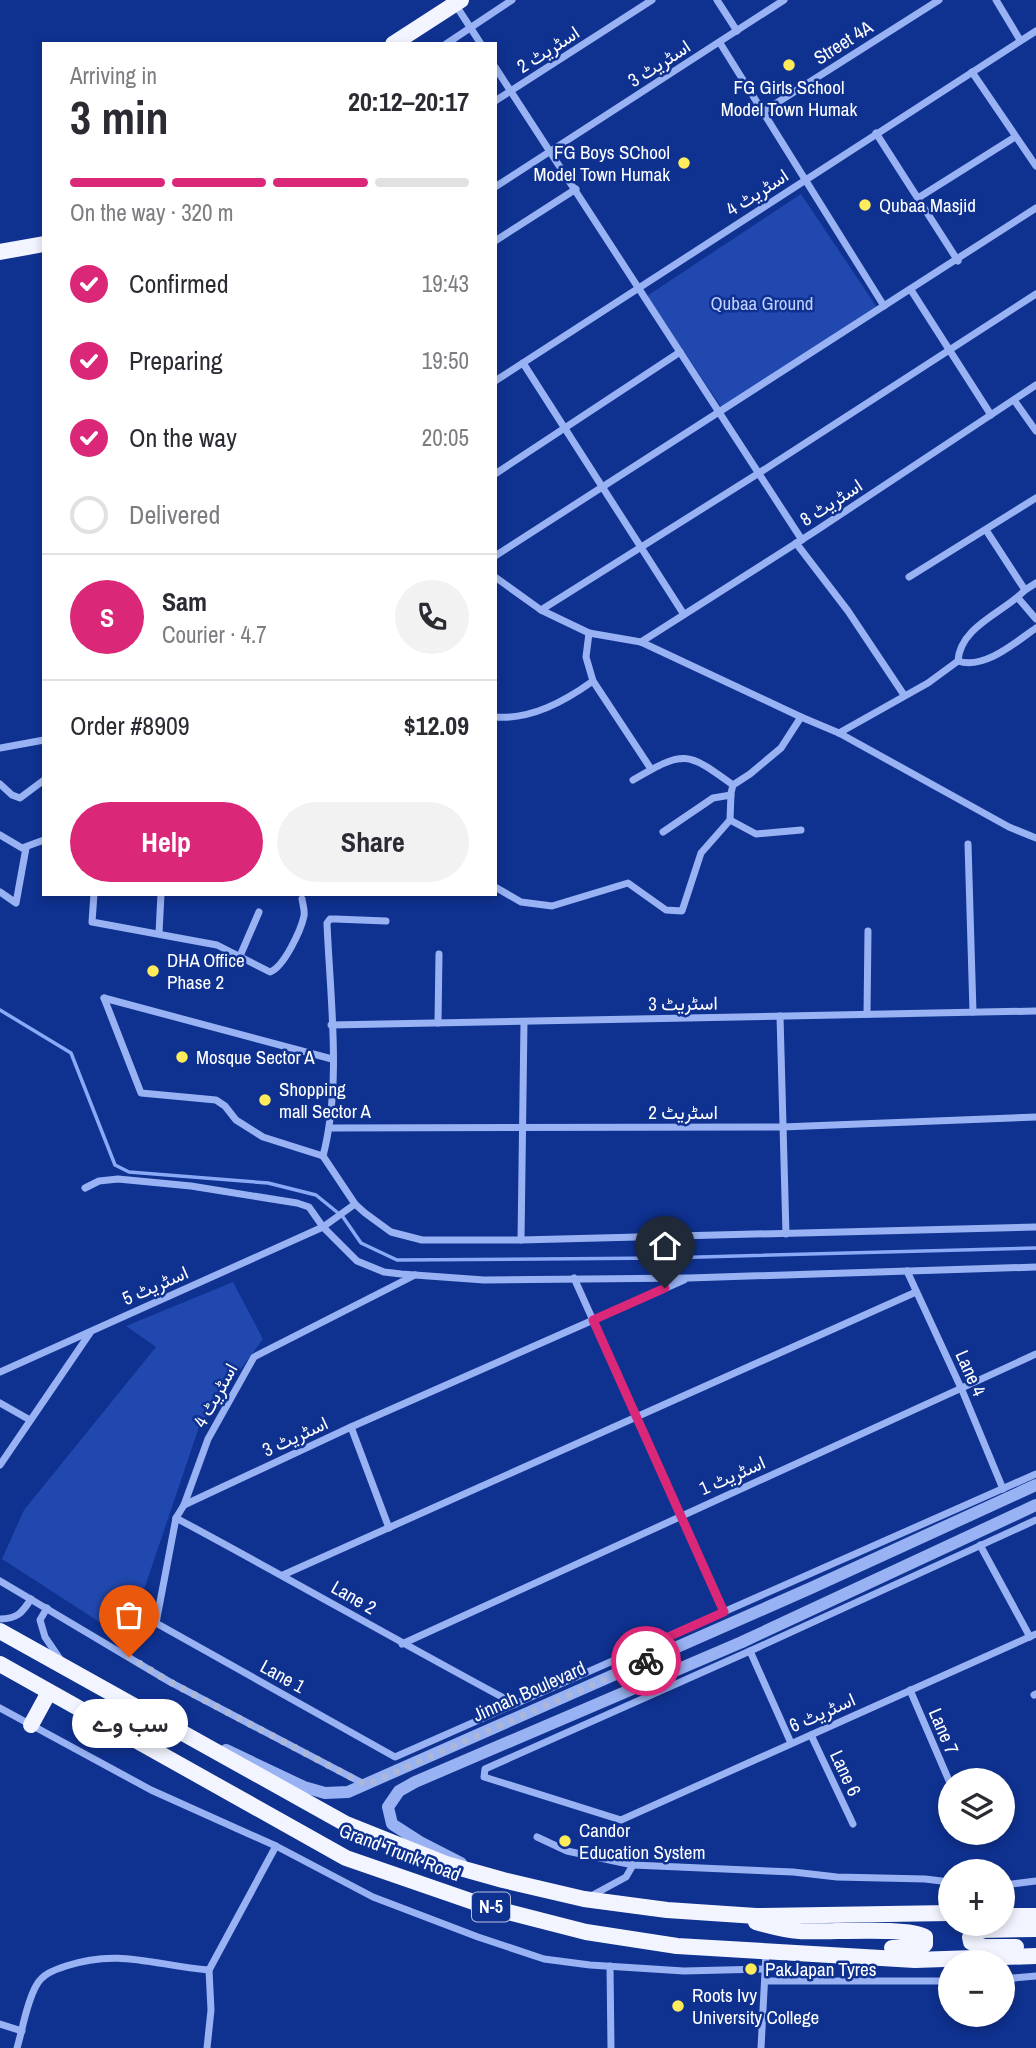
<!DOCTYPE html>
<html lang="en">
<head>
<meta charset="utf-8">
<style>
	:root { --surface:#fff; --page:#f2f2f3; --text:#2b2b33; --muted:#7c7c81; --line:#e1e1e2; --accent:#db2777 }
	body { margin:0; font-family:"Archivo Narrow",Vazirmatn,sans-serif; background:var(--page); color:var(--text); height:100vh; display:flex; flex-direction:column; font-size:26px; white-space:nowrap }
	* { box-sizing:border-box; margin:0 }
	p { font-size:23px; color:var(--muted) }
	.icon { flex:none; width:38px; height:38px; fill:none; stroke:currentColor; stroke-width:2; stroke-linecap:round; stroke-linejoin:round }
	.map { position:relative; flex:1; overflow:hidden }
	.details { position:absolute; left:42px; top:42px; width:455px; height:854px; display:flex; flex-direction:column; background:var(--surface); border-radius:0px; box-shadow:0 4px 10px #0003 }
	.details>* { flex:none }
	.buttons { position:absolute; left:938px; top:1768px; display:grid; gap:14px }
	.buttons a { display:grid; place-items:center; width:77px; height:77px; border-radius:50%; background:var(--surface); box-shadow:0 4px 10px #0003; font-size:35px }
	.pin { position:absolute; display:grid; place-items:center; width:60px; height:60px; color:#fff; margin:-72px -30px; border-radius:50% 50% 50% 0; rotate:-45deg; box-shadow:0 0 7px #0007 }
	.pin .icon { rotate:45deg }
	.courier { position:absolute; display:grid; place-items:center; width:70px; height:70px; margin:-35px; border:5px solid #db2777; border-radius:50%; background:#fff; color:#222; box-shadow:0 2px 9px #0007 }
	.bubble { position:absolute; height:49px; border-radius:24px; background:var(--surface); box-shadow:0 4px 10px #0003; font-size:23px; font-weight:700; line-height:49px; text-align:center }
	.summary em { font-style:normal; font-weight:700 }
	.summary div { display:flex; flex-direction:column-reverse }
	.summary { display:flex; align-items:center; justify-content:space-between; height:119px; padding:0 28px }
	h1 { font-size:46px; font-weight:700; line-height:52px }
	.bar { display:grid; grid-template-columns:repeat(4,1fr); gap:10px 7px; align-content:center; height:84px; padding:0 28px }
	.bar i { height:9px; border-radius:5px; background:var(--line) }
	.bar .selected { background:var(--accent) }
	.bar p { grid-column:span 4 }
	.line { display:flex; align-items:center; gap:18px; padding:0 28px; border-top:2px solid var(--line) }
	.line div { flex:1 }
	.round { display:grid; place-items:center; flex:none; width:74px; height:74px; border-radius:37px; background:var(--page) }
	ol { padding:0 28px; list-style:none }
	li { display:flex; align-items:center; gap:21px; height:77px }
	li p { margin-inline-start:auto }
	li .icon { padding:7px; border-radius:50%; background:var(--accent); color:#fff; stroke-width:4 }
	li:last-child { color:var(--muted) }
	li i { width:38px; height:38px; border:4px solid var(--line); border-radius:50% }
	.action { display:flex; gap:14px; margin-top:auto; padding:14px 28px }
	.action a { flex:1; height:80px; border-radius:42px; background:var(--accent); color:#fff; font-size:28px; font-weight:700; line-height:80px; text-align:center }
	.action a+a { background:var(--page); color:var(--text) }
	.map>svg:first-child { display:block }
	.green { fill:#2148af }
	.lines { fill:none; stroke-linecap:round; stroke-linejoin:round }
	.stream { stroke:#8aa9f7; stroke-width:3.5 }
	.minor { stroke:#98b2f3; stroke-width:7 }
	.tertiary { stroke:#98b2f3; stroke-width:12 }
	.trunk { stroke:#f2f4ff; stroke-width:16 }
	.done { stroke:#abb7d8; stroke-width:7; stroke-dasharray:0 12.6 }
	.route { stroke:#db2777; stroke-width:9 }
	.poi-dot { fill:#ffec5a; stroke:#0f318f; stroke-width:2.5 }
	.labels { text-anchor:middle; stroke-width:5; stroke-linejoin:round; paint-order:stroke }
	.shield { fill:#0f318f; stroke:#b7c1dd; stroke-width:2 }
	.shield-label { font-size:18px; font-weight:bold; fill:#fff }
	.street-label { font-size:19px; fill:#fff; stroke:#0f318f }
	.poi-label { font-size:19px; fill:#fff; stroke:#0f318f; text-anchor:start }
	.park-label { font-size:19px; fill:#c0d1fe; stroke:#0f318f }
</style>
</head>
<body>
<div class="map">
<svg width="1036" height="2048" viewBox="0 0 1036 2048">
	<rect width="100%" height="100%" fill="#0f318f"/>
	<!-- green -->
	<g class="green">
		<polygon points="801,194 878,309 724,411 647,296"/>
		<polygon points="233,1282 263,1339 200,1424 127,1640 2,1559 24,1510 156,1347 126,1326"/>
	</g>
	<g class="lines">
		<!-- stream -->
		<polyline class="stream" points="0,1010 71,1053 115,1165 129,1172 268,1183 316,1195 343,1217 361,1243 397,1260 664,1258 1036,1248"/>
		<!-- minor -->
		<g class="minor">
			<polyline points="717,0 737,31"/>
			<polyline points="996,0 1020,40"/>
			<polyline points="455,4 481,44"/>
			<polyline points="720,43 884,306"/>
			<polyline points="446,44 512,0"/>
			<polyline points="495,67 802,540"/>
			<polyline points="972,72 1036,166"/>
			<polyline points="495,101 652,0"/>
			<polyline points="764,111 939,0"/>
			<polyline points="876,133 958,261"/>
			<polyline points="495,187 784,0"/>
			<polyline points="918,198 1015,137"/>
			<polyline points="495,241 576,189"/>
			<polyline points="911,290 991,415"/>
			<polyline points="523,363 683,613"/>
			<polyline points="495,381 1036,31"/>
			<polyline points="1014,400 1036,431"/>
			<polyline points="495,474 680,352"/>
			<polyline points="986,530 1025,590 1036,583"/>
			<polyline points="796,543 848,611 904,695"/>
			<polyline points="495,556 1036,208"/>
			<polyline points="495,577 541,610 589,633 641,642 801,717 839,733 1009,827 1036,838"/>
			<polyline points="909,577 1036,498"/>
			<path d="M1025,590C1005,612 960,626 958,661C984,670 1016,642 1036,628"/>
			<polyline points="1018,598 1036,619"/>
			<polyline points="541,610 759,473 1036,294"/>
			<polyline points="589,633 586,657 593,681 651,769"/>
			<polyline points="641,642 817,530 1036,385"/>
			<path d="M495,717C531,720 565,701 593,681"/>
			<polyline points="839,733 928,683 958,661"/>
			<polyline points="0,748 44,740"/>
			<path d="M633,780C685,750 686,751 733,785"/>
			<polyline points="0,784 12,795 20,798 44,780"/>
			<polyline points="730,820 756,834 801,830"/>
			<polyline points="663,832 713,798 731,795"/>
			<polyline points="0,835 22,848 44,840"/>
			<polyline points="968,844 973,1012"/>
			<polyline points="495,887 521,902 552,906 628,883 666,910 682,911 701,853 730,820 731,793 733,785 750,774 781,748 801,717"/>
			<polyline points="0,892 16,903 26,848"/>
			<path d="M94,894L92,922L217,945L270,972C284,967 301,930 304,916C305,911 303,905 302,899"/>
			<polyline points="159,933 161,894"/>
			<polyline points="240,956 259,912"/>
			<polyline points="104,998 141,1093 216,1100 225,1106 236,1120 263,1137 323,1156 355,1204 365,1213 391,1232 422,1240 521,1240 1036,1227"/>
			<polyline points="104,998 332,1059"/>
			<polyline points="867,1014 868,931"/>
			<polyline points="780,1016 786,1234"/>
			<polyline points="438,1023 439,954"/>
			<polyline points="331,1025 1036,1011"/>
			<polyline points="330,1128 782,1127 1036,1117"/>
			<path d="M323,1156C342,1084 330,997 327,923L330,919H335L386,921"/>
			<polyline points="85,1188 99,1181 118,1179 191,1186 297,1203 309,1207 323,1227 357,1261 384,1272 401,1274 484,1280 689,1278 1036,1267"/>
			<polyline points="521,1240 524,1022"/>
			<polyline points="907,1271 962,1390 1003,1489"/>
			<polyline points="415,1275 254,1357 208,1439 184,1505 176,1518 156,1623 395,1757 1036,1474"/>
			<polyline points="574,1278 724,1612"/>
			<polyline points="0,1372 323,1227 355,1204"/>
			<polyline points="0,1403 30,1420"/>
			<polyline points="351,1427 389,1528"/>
			<polyline points="0,1465 90,1333"/>
			<polyline points="184,1505 351,1427 684,1280"/>
			<path d="M176,1518C290,1579 401,1643 515,1704"/>
			<polyline points="1036,1520 750,1651 485,1769 484,1777 621,1820 1036,1634"/>
			<polyline points="980,1545 1030,1637"/>
			<polyline points="283,1575 916,1292"/>
			<polyline points="0,1581 170,1682 366,1785"/>
			<polyline points="47,1608 40,1620 45,1637 60,1659"/>
			<path d="M0,1619C17,1619 22,1613 31,1599"/>
			<polyline points="402,1644 1036,1354"/>
			<polyline points="750,1651 791,1743"/>
			<polyline points="910,1690 950,1783"/>
			<polyline points="1034,1695 1036,1694"/>
			<polyline points="0,1708 151,1790 276,1846 373,1897 478,1937 544,1959 590,1965 684,1971 766,1969"/>
			<polyline points="811,1735 853,1824"/>
			<polyline points="537,1837 567,1851 633,1865 793,1872 837,1877 925,1879 950,1882"/>
			<polyline points="1003,1885 1036,1881"/>
			<polyline points="591,1896 626,1877 633,1865"/>
			<polyline points="610,1966 611,2048"/>
			<polyline points="1003,1979 1036,1976"/>
			<polyline points="766,1981 950,1981"/>
			<polyline points="0,2024 22,2031"/>
			<path d="M17,2048C23,2028 26,2004 36,1986C42,1974 54,1970 66,1966C120,1948 156,1966 209,1970"/>
			<polyline points="207,2048 211,2010 209,1970 276,1846"/>
			<polyline points="761,2048 766,1953"/>
		</g>
		<!-- tertiary -->
		<g class="tertiary">
			<polyline points="226,1750 304,1787 325,1793 348,1792 811,1588 1036,1485"/>
			<polyline points="461,1863 420,1842 392,1824 388,1807 399,1791 415,1782 742,1642 1036,1505"/>
		</g>
		<!-- trunk -->
		<g class="trunk">
			<polyline points="393,44 461,0"/>
			<polyline points="0,252 44,244"/>
			<polyline points="0,1631 346,1824 446,1864 503,1880 584,1899 667,1910 756,1916 950,1913"/>
			<polyline points="0,1664 346,1858 485,1906 586,1932 677,1946 915,1960 1036,1956"/>
			<polyline points="31,1725 49,1692"/>
			<polyline points="1003,1916 1036,1916"/>
			<path d="M756,1922C770,1926 784,1930 799,1931C824,1933 909,1926 925,1937V1944L921,1947L892,1948"/>
			<polyline points="1016,1947 984,1947 971,1942 970,1937 975,1931 981,1930 1036,1929"/>
		</g>
	</g>
	<g class="lines">
		<!-- done -->
		<polyline class="done" points="129,1657 170,1682 366,1785 646,1661"/>
		<!-- route -->
		<polyline class="route" points="646,1661 663,1653 657,1642 724,1612 593,1320 665,1288"/>
	</g>
	<!-- markers -->
	<g class="poi-dot">
		<circle cx="789" cy="65" r="7"/>
		<circle cx="684" cy="163" r="7"/>
		<circle cx="865" cy="205" r="7"/>
		<circle cx="153" cy="971" r="7"/>
		<circle cx="182" cy="1057" r="7"/>
		<circle cx="265" cy="1100" r="7"/>
		<circle cx="565" cy="1841" r="7"/>
		<circle cx="751" cy="1969" r="7"/>
		<circle cx="678" cy="2006" r="7"/>
	</g>
	<g class="labels">
		<!-- shield labels -->
		<rect class="shield" x="472" y="1892.5" width="38" height="29" rx="5"/>
		<g class="shield-label">
			<text x="491" y="1913">N-5</text>
		</g>
		<!-- street labels -->
		<g class="street-label">
			<text transform="translate(843 42) rotate(-32)" y="7">Street 4A</text>
			<text transform="translate(548 49) rotate(-33)" y="7">اسٹریٹ 2</text>
			<text transform="translate(659 63) rotate(-33)" y="7">اسٹریٹ 3</text>
			<text transform="translate(757 192) rotate(-33)" y="7">اسٹریٹ 4</text>
			<text transform="translate(831 502) rotate(-33)" y="7">اسٹریٹ 8</text>
			<text transform="translate(683 1003) rotate(-1)" y="7">اسٹریٹ 3</text>
			<text x="683" y="1119">اسٹریٹ 2</text>
			<text transform="translate(155 1285) rotate(-24)" y="7">اسٹریٹ 5</text>
			<text transform="translate(971 1373) rotate(66)" y="7">Lane 4</text>
			<text transform="translate(215 1395) rotate(-61)" y="7">اسٹریٹ 4</text>
			<text transform="translate(295 1436) rotate(-25)" y="7">اسٹریٹ 3</text>
			<text transform="translate(732 1475) rotate(-24)" y="7">اسٹریٹ 1</text>
			<text transform="translate(354 1597) rotate(30)" y="7">Lane 2</text>
			<text transform="translate(283 1676) rotate(29)" y="7">Lane 1</text>
			<text transform="translate(529 1691) rotate(-24)" y="7">Jinnah Boulevard</text>
			<text transform="translate(822 1712) rotate(-24)" y="7">اسٹریٹ 6</text>
			<text transform="translate(944 1731) rotate(67)" y="7">Lane 7</text>
			<text transform="translate(846 1773) rotate(65)" y="7">Lane 6</text>
			<text transform="translate(400 1852) rotate(21)" y="7">Grand Trunk Road</text>
		</g>
		<!-- poi labels -->
		<g class="poi-label">
			<text x="789" y="94" text-anchor="middle">FG Girls School<tspan x="789" dy="22">Model Town Humak</tspan></text>
			<text x="670" y="159" text-anchor="end">FG Boys SChool<tspan x="670" dy="22">Model Town Humak</tspan></text>
			<text x="879" y="212">Qubaa Masjid</text>
			<text x="167" y="967">DHA Office<tspan x="167" dy="22">Phase 2</tspan></text>
			<text x="196" y="1064">Mosque Sector A</text>
			<text x="279" y="1096">Shopping<tspan x="279" dy="22">mall Sector A</tspan></text>
			<text x="579" y="1837">Candor<tspan x="579" dy="22">Education System</tspan></text>
			<text x="765" y="1976">PakJapan Tyres</text>
			<text x="692" y="2002">Roots Ivy<tspan x="692" dy="22">University College</tspan></text>
		</g>
		<!-- park labels -->
		<g class="park-label">
			<text x="762" y="310">Qubaa Ground</text>
		</g>
	</g>
</svg>
<div class="buttons">
<a><svg class="icon" aria-label="layers" viewBox="0 0 24 24"><path d="M12 4l9 5-9 5-9-5zM3 14l9 5 9-5"/></svg></a>
<a>+</a>
<a>−</a>
</div>
<div class="pin" style="left:129px;top:1657px;background:#ea580c"><svg class="icon" aria-label="bag" viewBox="0 0 24 24"><path d="M5 8h14l-1 12H6zM9 8a3 3 0 0 1 6 0"/></svg></div>
<div class="pin" style="left:665px;top:1288px;background:#1f2937"><svg class="icon" aria-label="home" viewBox="0 0 24 24"><path d="M3 11l9-7 9 7M6 9v11h12V9"/></svg></div>
<div class="courier" style="left:646px;top:1661px"><svg class="icon" aria-label="bike" viewBox="0 0 24 24"><circle cx="6" cy="16" r="4"/><circle cx="18" cy="16" r="4"/><path d="M6 16l4-8h5l3 8M10 8l3 8H6M13 5h3"/></svg></div>
<div class="bubble" style="left:72px;top:1699px;width:116px">سب وے</div>
<section class="details">
<div class="summary"><div><h1>3 min</h1><p>Arriving in</p></div><em>20:12–20:17</em></div>
<div class="bar"><i class="selected"></i><i class="selected"></i><i class="selected"></i><i></i><p>On the way · 320 m</p></div>
<ol>
<li><svg class="icon" aria-label="check" viewBox="0 0 24 24"><path d="M5 12l5 5 9-10"/></svg>Confirmed<p>19:43</p></li>
<li><svg class="icon" aria-label="check" viewBox="0 0 24 24"><path d="M5 12l5 5 9-10"/></svg>Preparing<p>19:50</p></li>
<li><svg class="icon" aria-label="check" viewBox="0 0 24 24"><path d="M5 12l5 5 9-10"/></svg>On the way<p>20:05</p></li>
<li><i></i>Delivered</li>
</ol>
<div class="line" style="height:126px"><b class="round" style="background:var(--accent);color:#fff">S</b><div><b>Sam</b><p>Courier · 4.7</p></div><a class="round"><svg class="icon" aria-label="phone" viewBox="0 0 24 24"><path d="M5 4h4l2 5-3 2q2 4 5 5l2-3 5 2v4C11 20 4 13 5 4z"/></svg></a></div>
<div class="line" style="height:91px"><div>Order #8909</div><b>$12.09</b></div>
<div class="action"><a>Help</a><a>Share</a></div>
</section>
</div>
</body>
</html>
